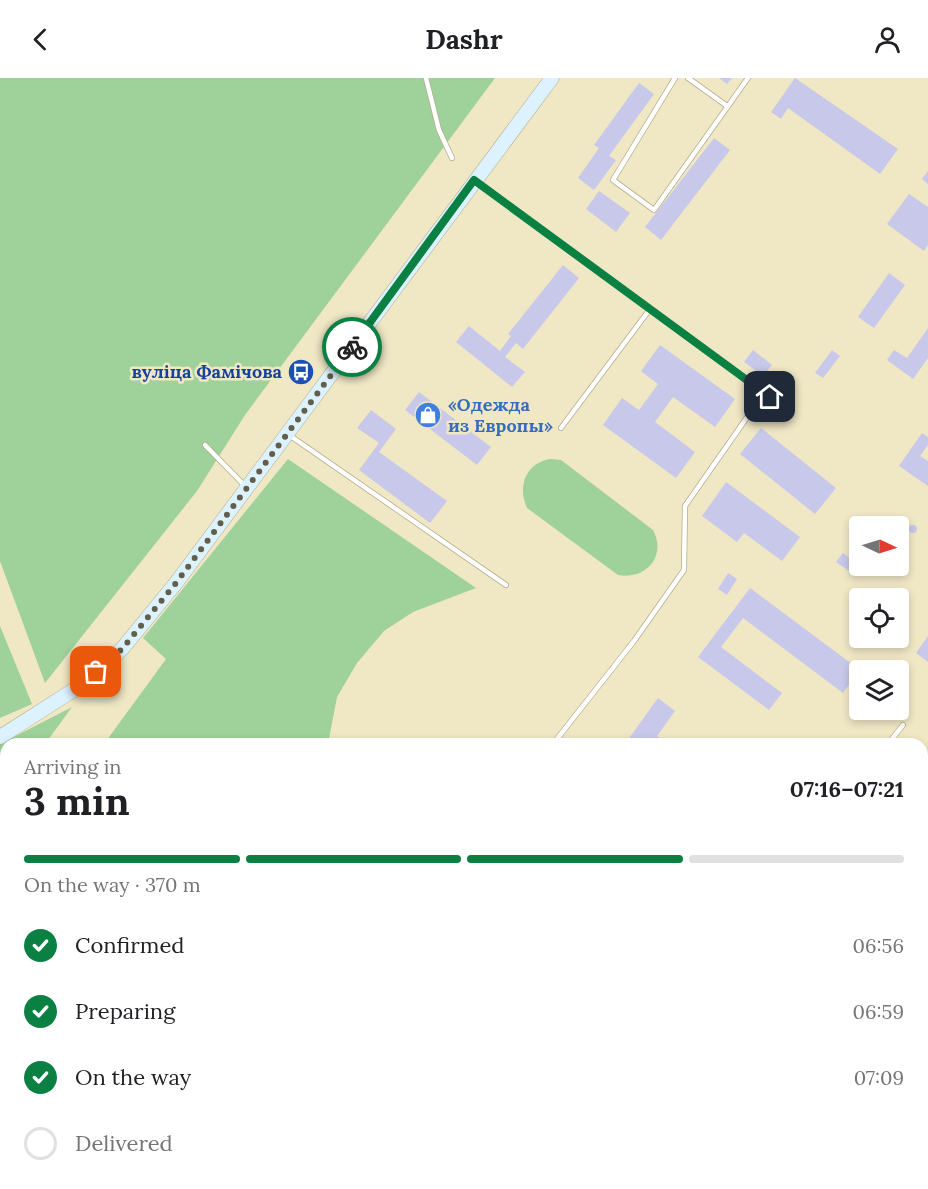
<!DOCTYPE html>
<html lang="en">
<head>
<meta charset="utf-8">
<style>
	:root { --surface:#fff; --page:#f6f6f6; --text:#202124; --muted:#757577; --line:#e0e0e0; --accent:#0b8043 }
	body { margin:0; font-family:Lora,serif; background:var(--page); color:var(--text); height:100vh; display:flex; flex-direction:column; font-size:22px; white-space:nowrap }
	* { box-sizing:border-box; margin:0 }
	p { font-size:20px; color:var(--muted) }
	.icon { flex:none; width:33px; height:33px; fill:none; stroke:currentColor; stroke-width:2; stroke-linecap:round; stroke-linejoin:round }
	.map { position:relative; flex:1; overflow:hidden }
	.drawer { position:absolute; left:0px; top:660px; width:928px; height:452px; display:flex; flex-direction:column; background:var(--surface); border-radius:18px 18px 0 0; box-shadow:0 3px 9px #0003 }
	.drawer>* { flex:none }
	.needle { width:39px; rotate:94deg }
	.fabs { position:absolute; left:849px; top:438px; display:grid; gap:12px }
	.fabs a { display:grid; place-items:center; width:60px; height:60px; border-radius:6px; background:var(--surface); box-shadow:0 3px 9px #0003; font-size:30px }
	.pin { position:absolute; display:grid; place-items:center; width:51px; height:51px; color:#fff; margin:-26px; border-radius:12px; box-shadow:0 3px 9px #0006 }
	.courier { position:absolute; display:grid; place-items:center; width:60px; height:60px; margin:-30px; border:4px solid #0b8043; border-radius:50%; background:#fff; color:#222; box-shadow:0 2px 8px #0007 }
	.headline em { font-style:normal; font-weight:700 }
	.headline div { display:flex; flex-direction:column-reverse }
	.headline { display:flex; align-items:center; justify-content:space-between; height:102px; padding:0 24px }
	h1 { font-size:39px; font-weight:700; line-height:45px }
	.bar { display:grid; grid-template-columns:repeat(4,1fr); gap:9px 6px; align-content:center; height:72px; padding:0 24px }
	.bar i { height:8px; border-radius:4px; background:var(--line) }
	.bar .selected { background:var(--accent) }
	.bar p { grid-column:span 4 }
	ol { padding:0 24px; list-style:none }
	li { display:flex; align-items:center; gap:18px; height:66px }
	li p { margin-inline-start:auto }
	li .icon { padding:6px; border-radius:50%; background:var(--accent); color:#fff; stroke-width:4 }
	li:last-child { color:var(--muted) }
	li i { width:33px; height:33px; border:3px solid var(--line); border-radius:50% }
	header { display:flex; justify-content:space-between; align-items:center; height:78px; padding:0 24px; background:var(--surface); font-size:27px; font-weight:700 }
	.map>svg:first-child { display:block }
	.green { fill:#9fd19b }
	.building { fill:#c8c9ea }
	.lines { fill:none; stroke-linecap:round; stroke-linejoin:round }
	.lane-casing { stroke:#b5ac8c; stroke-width:6 }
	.street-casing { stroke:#b5ac8c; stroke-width:10 }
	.secondary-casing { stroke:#b5ac8c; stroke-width:15 }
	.highway-casing { stroke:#fff; stroke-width:20 }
	.lane { stroke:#fff; stroke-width:4.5 }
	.street { stroke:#fff; stroke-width:9 }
	.secondary { stroke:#dcf2ff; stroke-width:14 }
	.highway { stroke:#89d2ff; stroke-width:18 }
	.done { stroke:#635e4a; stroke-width:6; stroke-dasharray:0 10.8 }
	.route { stroke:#0b8043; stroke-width:8 }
	.labels { text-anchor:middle; stroke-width:5; stroke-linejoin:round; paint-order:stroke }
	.transit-label { font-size:18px; font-weight:bold; fill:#164399; stroke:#f0e7c5; text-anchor:end }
	.shop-label { font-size:18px; font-weight:bold; fill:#366cbe; stroke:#f0e7c5; text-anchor:start }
</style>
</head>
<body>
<header><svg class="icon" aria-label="back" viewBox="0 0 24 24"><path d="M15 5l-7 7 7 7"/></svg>Dashr<svg class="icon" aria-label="person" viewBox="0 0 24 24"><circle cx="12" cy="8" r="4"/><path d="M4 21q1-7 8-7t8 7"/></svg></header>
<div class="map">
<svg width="928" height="1111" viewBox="0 0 928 1111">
	<rect width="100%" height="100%" fill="#f0e7c5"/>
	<!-- green -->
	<g class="green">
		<polygon points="0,0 495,0 245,337 197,413 45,605 0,483"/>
		<polygon points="288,381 476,510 413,534 384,553 357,585 337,619 328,666 104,666 166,581 143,560"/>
		<path d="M550,381L561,382L653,452C667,478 646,502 618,497L527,430C517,408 526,385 550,381Z"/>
		<polygon points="0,548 32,626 0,640"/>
		<polygon points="72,629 45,666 6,666 6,720 0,728 0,666"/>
		<polygon points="6,798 6,872 0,872 0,806"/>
	</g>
	<!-- building -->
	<g class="building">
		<polygon points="719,0 732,0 727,6"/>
		<polygon points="795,0 898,71 880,96 788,30 781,41 771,34"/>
		<polygon points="639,5 654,16 609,78 616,82 594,112 578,100 599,70 594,67"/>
		<polygon points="714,60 730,72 661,162 645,149"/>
		<polygon points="928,93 928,106 922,101"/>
		<polygon points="599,113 630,135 616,154 586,131"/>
		<polygon points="909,116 928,129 928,167 924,173 887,146"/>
		<polygon points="563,187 579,200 523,271 516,265 505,279 525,294 512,309 456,264 469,248 500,273 511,258 508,256"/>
		<polygon points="889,195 905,207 874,250 858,239"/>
		<polygon points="928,250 928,280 913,301 887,282 894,272 907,280"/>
		<polygon points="660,267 735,321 715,349 673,319 655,344 695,374 676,400 603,347 622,320 639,332 658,306 641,293"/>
		<polygon points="753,272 772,287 763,298 744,284"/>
		<polygon points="832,272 840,278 823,300 815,295"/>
		<polygon points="419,314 491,369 477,387 405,332"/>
		<polygon points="371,332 396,351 379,374 447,423 430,445 359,392 379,365 357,350"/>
		<polygon points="761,350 836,410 815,436 740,376"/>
		<polygon points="922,355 928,359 928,367 920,378 928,383 928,408 899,388"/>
		<polygon points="726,404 800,459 782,483 744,455 737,464 702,438"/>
		<circle cx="913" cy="451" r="4"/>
		<polygon points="843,475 856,485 849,493 836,484"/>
		<polygon points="728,495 737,501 727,517 718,511"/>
		<polygon points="750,510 860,592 843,615 743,540 721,569 782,615 769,632 698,579"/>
		<polygon points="928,558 928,584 916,575"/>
		<polygon points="658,620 675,633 657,658 668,666 625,666"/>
		<rect x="0" y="1029" width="6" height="25"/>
		<rect x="32" y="1106" width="17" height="5"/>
		<rect x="596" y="1106" width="24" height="5"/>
	</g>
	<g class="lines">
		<defs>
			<g id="lane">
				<polyline points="426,0 439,52 452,80"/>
				<polyline points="675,0 613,102 654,132 748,0"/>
				<polyline points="688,0 727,28"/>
				<polyline points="476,104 770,319"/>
				<polyline points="561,350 650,231"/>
				<polyline points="289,357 506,507"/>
				<polyline points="205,367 245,408"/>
				<polyline points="553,666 634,563 684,492 685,428 764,315"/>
				<polyline points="888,666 903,647"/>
				<polyline points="922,736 928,736"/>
				<polyline points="0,949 6,949"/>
				<polyline points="0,980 6,979"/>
				<polyline points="284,1106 284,1111"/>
			</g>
			<polyline id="street" points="689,1111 689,1106"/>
			<polyline id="secondary" points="0,659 83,606 122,571 176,505 552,0"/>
			<g id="highway">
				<polyline points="922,881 928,881"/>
				<polyline points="0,885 6,885"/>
				<polyline points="0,905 6,905"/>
			</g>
		</defs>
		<!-- lane casing -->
		<use href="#lane" class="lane-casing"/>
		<!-- street casing -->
		<use href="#street" class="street-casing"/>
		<!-- secondary casing -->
		<use href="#secondary" class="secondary-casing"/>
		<!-- highway casing -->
		<use href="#highway" class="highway-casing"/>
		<!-- lane -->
		<use href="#lane" class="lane"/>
		<!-- street -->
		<use href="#street" class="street"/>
		<!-- secondary -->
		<use href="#secondary" class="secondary"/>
		<!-- highway -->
		<use href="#highway" class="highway"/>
	</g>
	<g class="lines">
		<!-- done -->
		<polyline class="done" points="96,594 122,571 176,505 352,269"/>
		<!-- route -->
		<polyline class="route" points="352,269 474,102 770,319"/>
	</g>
	<!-- icons -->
	<defs>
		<symbol id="bus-disc" viewBox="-11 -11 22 22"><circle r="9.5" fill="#1a4fb4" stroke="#f0e7c5"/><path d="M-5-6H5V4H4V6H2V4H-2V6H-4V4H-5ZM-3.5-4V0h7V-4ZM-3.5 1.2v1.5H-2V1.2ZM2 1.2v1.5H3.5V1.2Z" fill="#fff"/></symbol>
		<symbol id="shop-disc" viewBox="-11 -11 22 22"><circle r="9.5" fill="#3f7fe0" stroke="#f0e7c5"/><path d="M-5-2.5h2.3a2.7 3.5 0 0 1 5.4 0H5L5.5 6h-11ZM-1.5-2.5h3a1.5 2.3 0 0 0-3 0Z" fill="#fff"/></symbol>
	</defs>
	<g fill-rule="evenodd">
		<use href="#bus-disc" x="286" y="279" width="30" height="30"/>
		<use href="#shop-disc" x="413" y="322" width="30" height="30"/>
	</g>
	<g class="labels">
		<!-- transit labels -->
		<g class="transit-label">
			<text x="282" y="300">вуліца Фамічова</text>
		</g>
		<!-- shop labels -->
		<g class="shop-label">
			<text x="448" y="333">«Одежда<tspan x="448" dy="21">из Европы»</tspan></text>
		</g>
	</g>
</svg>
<div class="fabs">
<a><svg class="needle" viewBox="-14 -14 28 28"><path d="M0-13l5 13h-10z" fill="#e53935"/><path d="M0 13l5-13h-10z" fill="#757577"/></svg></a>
<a><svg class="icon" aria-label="locate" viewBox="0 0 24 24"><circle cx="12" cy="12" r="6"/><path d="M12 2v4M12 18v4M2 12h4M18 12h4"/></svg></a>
<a><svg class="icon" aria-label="layers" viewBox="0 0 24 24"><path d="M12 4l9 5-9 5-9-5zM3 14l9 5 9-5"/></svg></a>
</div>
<div class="pin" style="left:96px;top:594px;background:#ea580c"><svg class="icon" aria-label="bag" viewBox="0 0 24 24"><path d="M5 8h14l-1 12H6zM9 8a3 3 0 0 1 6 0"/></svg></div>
<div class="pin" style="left:770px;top:319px;background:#1f2937"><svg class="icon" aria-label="home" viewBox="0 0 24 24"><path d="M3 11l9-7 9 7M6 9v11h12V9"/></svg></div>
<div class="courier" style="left:352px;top:269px"><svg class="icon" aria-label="bike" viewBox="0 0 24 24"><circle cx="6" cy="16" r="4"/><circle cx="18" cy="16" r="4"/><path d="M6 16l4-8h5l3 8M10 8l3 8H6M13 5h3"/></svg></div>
<section class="drawer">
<div class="headline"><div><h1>3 min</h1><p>Arriving in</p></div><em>07:16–07:21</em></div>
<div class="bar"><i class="selected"></i><i class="selected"></i><i class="selected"></i><i></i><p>On the way · 370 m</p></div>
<ol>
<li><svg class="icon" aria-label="check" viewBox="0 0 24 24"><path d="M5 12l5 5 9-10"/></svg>Confirmed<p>06:56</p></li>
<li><svg class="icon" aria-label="check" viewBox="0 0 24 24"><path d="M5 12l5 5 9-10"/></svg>Preparing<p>06:59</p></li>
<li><svg class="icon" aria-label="check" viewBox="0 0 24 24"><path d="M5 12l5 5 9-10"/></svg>On the way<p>07:09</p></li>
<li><i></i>Delivered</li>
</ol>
</section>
</div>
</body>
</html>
